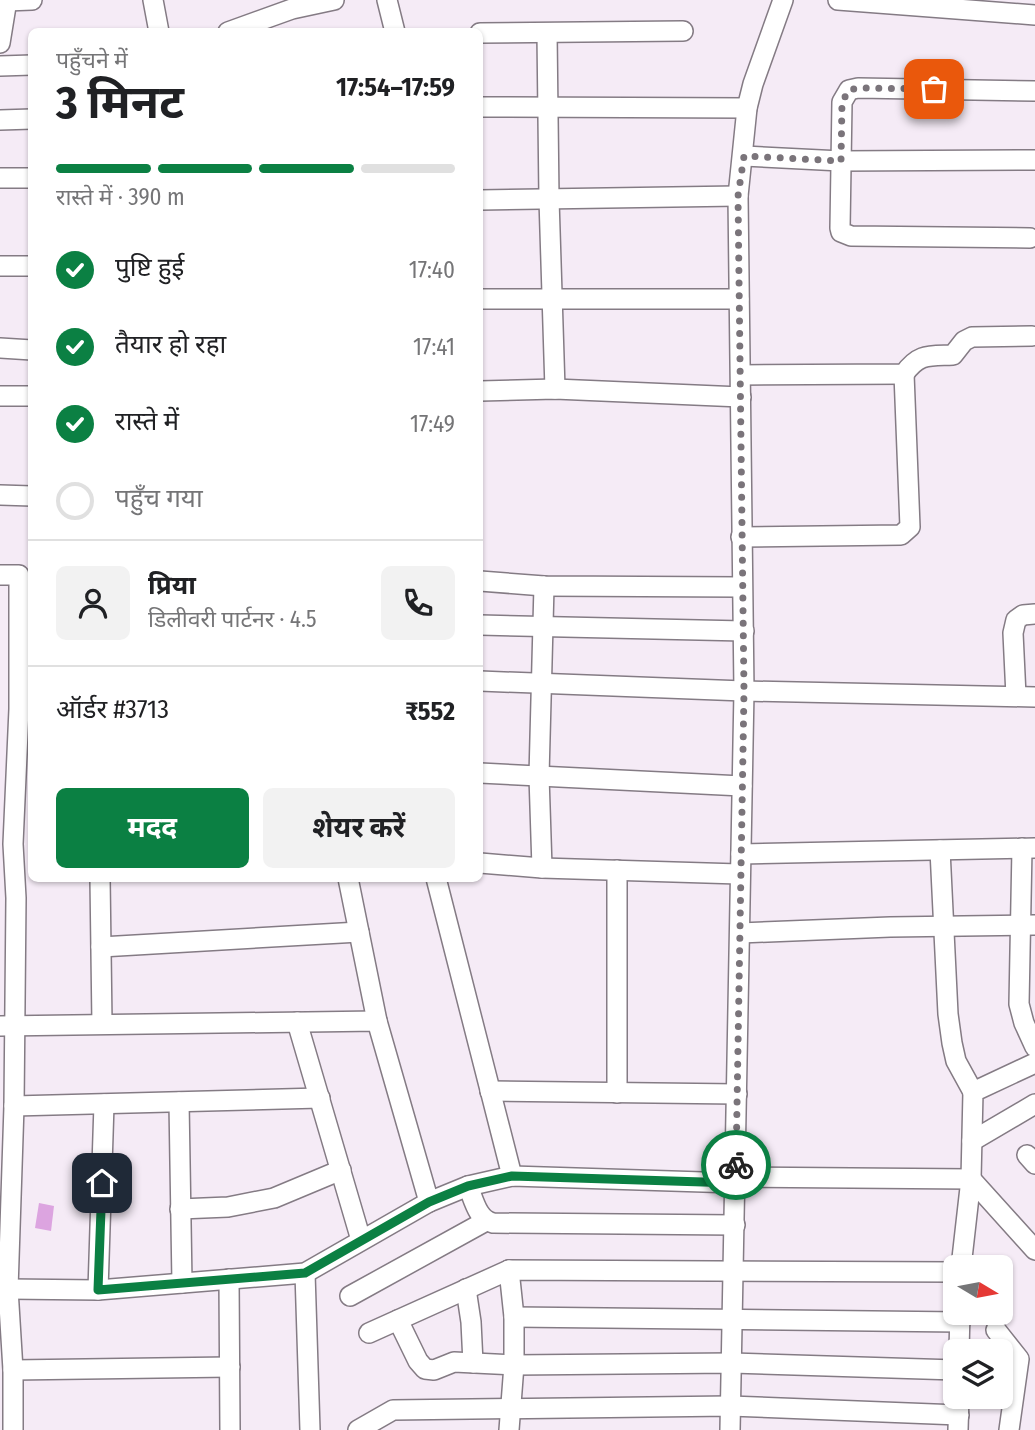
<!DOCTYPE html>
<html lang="hi">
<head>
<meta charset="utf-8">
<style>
	:root { --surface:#fff; --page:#f2f2f2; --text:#202124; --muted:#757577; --line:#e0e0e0; --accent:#0b8043 }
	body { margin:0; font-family:"Fira Sans Condensed","Noto Sans Devanagari",sans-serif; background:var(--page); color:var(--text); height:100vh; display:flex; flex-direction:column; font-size:26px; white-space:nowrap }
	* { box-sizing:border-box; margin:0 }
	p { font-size:23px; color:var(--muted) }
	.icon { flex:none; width:38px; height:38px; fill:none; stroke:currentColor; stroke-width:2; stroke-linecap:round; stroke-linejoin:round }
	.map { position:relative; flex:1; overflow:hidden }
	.sheet { position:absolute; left:28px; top:28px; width:455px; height:854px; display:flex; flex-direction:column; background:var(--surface); border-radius:10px; box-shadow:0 2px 5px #0004 }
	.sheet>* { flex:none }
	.needle { width:46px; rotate:100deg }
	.fabs { position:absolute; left:943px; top:1255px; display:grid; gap:14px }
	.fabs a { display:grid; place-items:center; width:70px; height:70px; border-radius:10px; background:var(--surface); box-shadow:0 2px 5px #0004; font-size:35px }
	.pin { position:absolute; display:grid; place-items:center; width:60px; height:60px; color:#fff; margin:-30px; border-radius:14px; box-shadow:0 4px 10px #0006 }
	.courier { position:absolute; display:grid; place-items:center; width:70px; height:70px; margin:-35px; border:5px solid #0b8043; border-radius:50%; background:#fff; color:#222; box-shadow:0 2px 9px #0007 }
	.overview em { font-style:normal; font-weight:700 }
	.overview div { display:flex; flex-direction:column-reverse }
	.overview { display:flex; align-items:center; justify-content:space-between; height:119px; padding:0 28px }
	h1 { font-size:46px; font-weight:700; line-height:52px }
	.bar { display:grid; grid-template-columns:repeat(4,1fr); gap:10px 7px; align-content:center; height:84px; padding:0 28px }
	.bar i { height:9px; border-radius:5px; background:var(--line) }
	.bar .current { background:var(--accent) }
	.bar p { grid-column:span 4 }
	.line { display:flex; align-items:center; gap:18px; padding:0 28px; border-top:2px solid var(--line) }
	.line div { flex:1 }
	.round { display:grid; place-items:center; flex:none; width:74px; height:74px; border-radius:10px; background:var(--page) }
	ol { padding:0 28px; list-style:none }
	li { display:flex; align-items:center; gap:21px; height:77px }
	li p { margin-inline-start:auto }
	li .icon { padding:7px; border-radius:50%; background:var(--accent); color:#fff; stroke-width:4 }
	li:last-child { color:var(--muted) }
	li i { width:38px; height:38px; border:4px solid var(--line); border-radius:50% }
	.button { display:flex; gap:14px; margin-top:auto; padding:14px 28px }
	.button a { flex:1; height:80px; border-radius:10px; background:var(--accent); color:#fff; font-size:28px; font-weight:700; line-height:80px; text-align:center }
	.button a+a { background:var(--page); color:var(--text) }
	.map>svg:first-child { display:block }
	.building { fill:#dca4e0 }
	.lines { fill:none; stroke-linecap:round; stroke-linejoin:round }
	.minor-casing { stroke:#847b84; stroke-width:22 }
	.minor { stroke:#fff; stroke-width:19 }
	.done { stroke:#7a747a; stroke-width:7; stroke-dasharray:0 12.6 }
	.route { stroke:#0b8043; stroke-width:9 }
</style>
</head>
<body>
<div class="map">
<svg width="1035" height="1430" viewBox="0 0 1035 1430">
	<rect width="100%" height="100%" fill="#f5ebf6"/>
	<!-- building -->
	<polygon class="building" points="39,1203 54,1206 51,1231 35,1228"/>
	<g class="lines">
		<defs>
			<g id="minor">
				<polyline points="153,0 159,32"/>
				<polyline points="387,0 395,32"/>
				<polyline points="838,0 1035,15"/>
				<polyline points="6,1 32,0"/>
				<polyline points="228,32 292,9 334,0"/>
				<polyline points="480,33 683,31"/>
				<polyline points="547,33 549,199 555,389"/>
				<polyline points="0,43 7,0"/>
				<polyline points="0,66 32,65"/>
				<polyline points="480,107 747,108"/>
				<polyline points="0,120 32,119"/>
				<polyline points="744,156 841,161 1035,160"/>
				<polyline points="0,178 32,178"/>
				<polyline points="480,200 738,196"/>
				<polyline points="1030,238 851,236 841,232 840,228 842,102 849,90 858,88 1035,91"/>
				<polyline points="0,266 32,266"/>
				<polyline points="480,299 739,299"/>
				<polyline points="0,348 32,350"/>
				<path d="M741,375L904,374C919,353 929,356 953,355L964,341L972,337L1032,336"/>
				<polyline points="480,391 555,389 741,397"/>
				<polyline points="0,396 32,396"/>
				<polyline points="0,495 32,496"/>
				<polyline points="741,537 901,535 910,527 904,374"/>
				<polyline points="0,575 19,575 19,709 13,844 16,898 14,1106 8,1289 13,1370 13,1430"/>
				<polyline points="480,581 544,586 741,587"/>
				<polyline points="480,625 744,631"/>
				<polyline points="480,681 744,691 1035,697"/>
				<polyline points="1016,696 1013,633 1016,620 1023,615 1035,614"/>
				<polyline points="480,773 742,786"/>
				<polyline points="1022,848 1019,1004 1024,1023 1035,1047"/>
				<polyline points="940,850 948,1014 952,1043 956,1061 973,1092"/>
				<polyline points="741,854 1035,848"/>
				<polyline points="480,863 542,868 739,874"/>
				<polyline points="542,868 539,776 544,586"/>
				<polyline points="100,878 102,1024"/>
				<polyline points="348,878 377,1021"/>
				<polyline points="436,878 512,1176"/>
				<polyline points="740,933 890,927 1035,925"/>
				<polyline points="101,947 359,932"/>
				<polyline points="297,1022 361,1240"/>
				<polyline points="0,1026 377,1021 429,1202 305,1273 98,1290 8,1289"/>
				<polyline points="490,1091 737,1094"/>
				<polyline points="617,1093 617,870"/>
				<polyline points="179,1102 182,1283"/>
				<polyline points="14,1106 320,1098"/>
				<polyline points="972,1141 1035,1104"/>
				<polyline points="1027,1155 1035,1164"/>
				<polyline points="735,1177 971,1179 1035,1250"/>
				<path d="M468,1186C474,1200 477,1219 493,1223L735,1225"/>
				<polyline points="429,1202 468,1186 512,1176 735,1183"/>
				<polyline points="180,1209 228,1207 274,1198 341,1170"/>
				<polyline points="961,1267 971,1179 973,1092 1035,1063"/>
				<polyline points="305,1273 310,1430"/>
				<polyline points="229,1279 230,1430"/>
				<polyline points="466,1289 471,1322 473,1363"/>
				<polyline points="98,1290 104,1104"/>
				<polyline points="350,1296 486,1221"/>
				<polyline points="514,1317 960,1322"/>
				<polyline points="398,1320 418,1361 425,1369 434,1370 454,1362 514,1365 732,1363 956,1370"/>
				<polyline points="996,1330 1019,1359 1009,1430"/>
				<polyline points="369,1333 509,1270 956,1272"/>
				<polyline points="959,1351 960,1312"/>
				<polyline points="13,1370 230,1367"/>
				<polyline points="358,1430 393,1410 730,1406 959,1415"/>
				<polyline points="509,1430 514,1365 514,1317 509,1270"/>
				<polyline points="730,1430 744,691 738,196 747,108 753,84 783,0"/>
				<polyline points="958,1430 959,1396"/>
			</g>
		</defs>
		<!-- minor casing -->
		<use href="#minor" class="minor-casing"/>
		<!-- minor -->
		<use href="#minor" class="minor"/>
	</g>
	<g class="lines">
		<!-- done -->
		<polyline class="done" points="736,1165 744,691 738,196 744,156 841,161 842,102 849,90 858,88 934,89"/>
		<!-- route -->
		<polyline class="route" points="102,1183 98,1290 305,1273 429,1202 468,1186 512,1176 735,1183 736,1165"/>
	</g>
</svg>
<div class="fabs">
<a><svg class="needle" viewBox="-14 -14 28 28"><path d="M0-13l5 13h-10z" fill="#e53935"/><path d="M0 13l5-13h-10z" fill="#757577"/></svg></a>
<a><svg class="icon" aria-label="layers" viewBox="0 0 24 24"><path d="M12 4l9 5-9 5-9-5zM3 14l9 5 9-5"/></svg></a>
</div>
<div class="pin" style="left:934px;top:89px;background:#ea580c"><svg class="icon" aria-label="bag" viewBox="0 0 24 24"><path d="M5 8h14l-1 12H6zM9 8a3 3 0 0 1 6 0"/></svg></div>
<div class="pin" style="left:102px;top:1183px;background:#1f2937"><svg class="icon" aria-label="home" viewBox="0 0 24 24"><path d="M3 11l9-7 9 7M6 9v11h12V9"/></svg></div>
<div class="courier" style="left:736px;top:1165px"><svg class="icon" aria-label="bike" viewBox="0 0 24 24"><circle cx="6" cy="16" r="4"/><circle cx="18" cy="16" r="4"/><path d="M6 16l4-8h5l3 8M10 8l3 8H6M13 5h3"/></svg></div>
<section class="sheet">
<div class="overview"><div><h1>3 मिनट</h1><p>पहुँचने में</p></div><em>17:54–17:59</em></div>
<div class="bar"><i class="current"></i><i class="current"></i><i class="current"></i><i></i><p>रास्ते में · 390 m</p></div>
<ol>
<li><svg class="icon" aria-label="check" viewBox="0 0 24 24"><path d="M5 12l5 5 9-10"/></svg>पुष्टि हुई<p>17:40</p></li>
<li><svg class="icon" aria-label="check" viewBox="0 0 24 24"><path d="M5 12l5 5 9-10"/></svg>तैयार हो रहा<p>17:41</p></li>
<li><svg class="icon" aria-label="check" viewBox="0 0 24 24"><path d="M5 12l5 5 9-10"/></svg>रास्ते में<p>17:49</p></li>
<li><i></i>पहुँच गया</li>
</ol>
<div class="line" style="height:126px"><a class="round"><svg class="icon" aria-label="person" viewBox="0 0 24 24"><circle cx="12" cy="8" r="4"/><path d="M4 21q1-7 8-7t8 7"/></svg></a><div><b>प्रिया</b><p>डिलीवरी पार्टनर · 4.5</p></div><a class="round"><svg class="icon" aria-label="phone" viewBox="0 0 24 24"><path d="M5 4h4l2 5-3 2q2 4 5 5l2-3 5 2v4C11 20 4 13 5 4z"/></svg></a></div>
<div class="line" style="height:91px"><div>ऑर्डर #3713</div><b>₹552</b></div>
<div class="button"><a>मदद</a><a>शेयर करें</a></div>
</section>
</div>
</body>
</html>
